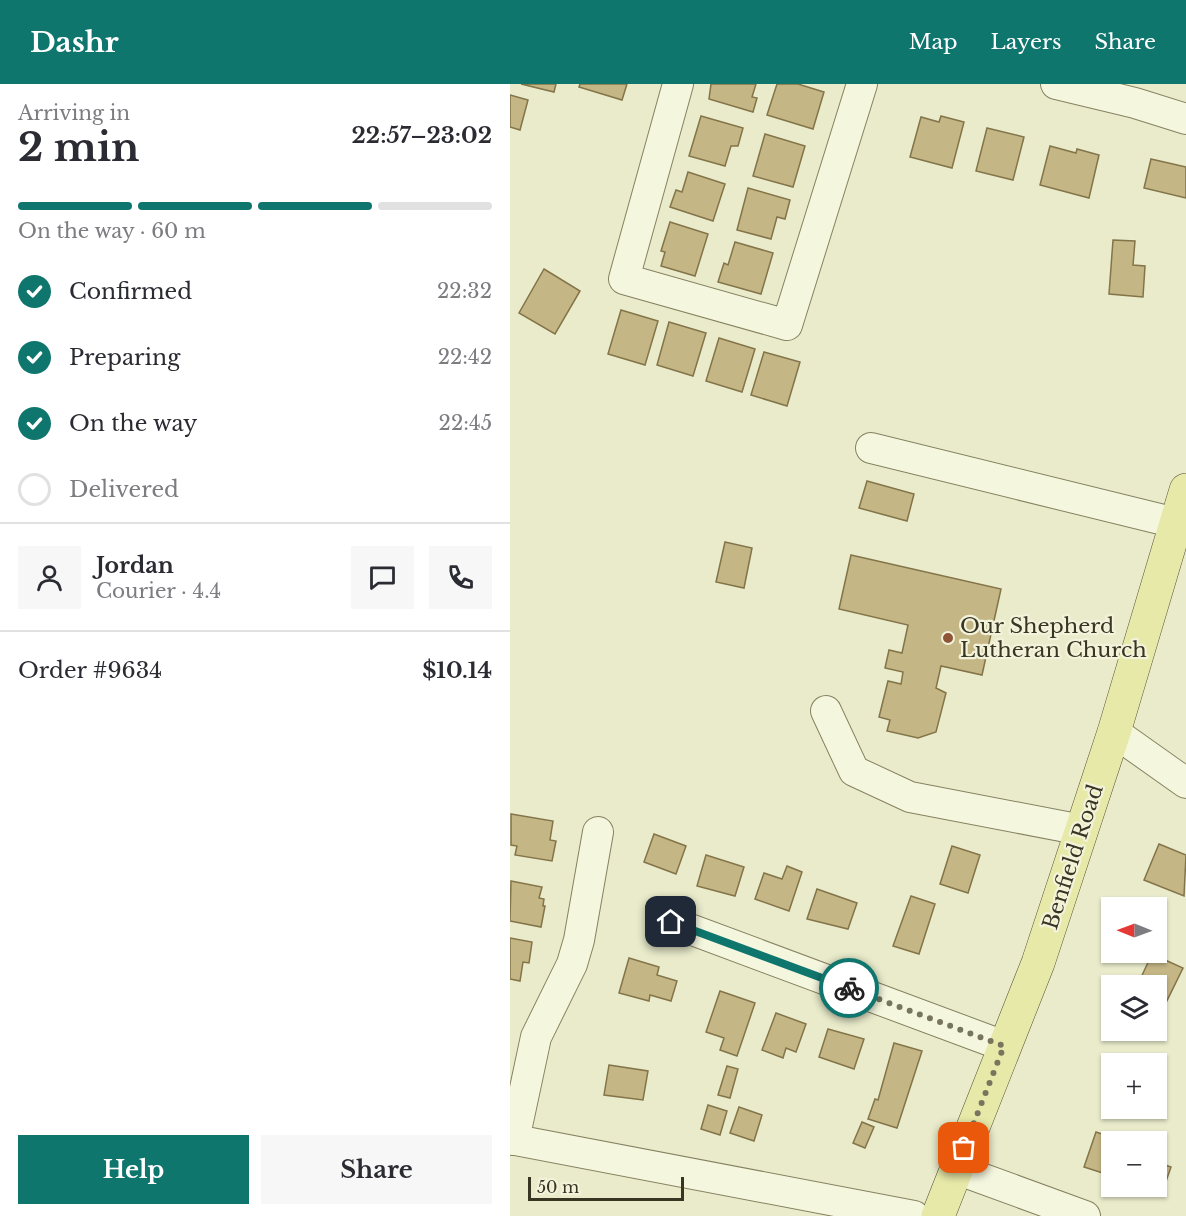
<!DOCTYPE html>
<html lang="en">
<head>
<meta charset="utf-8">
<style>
	:root { --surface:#fff; --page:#f7f7f7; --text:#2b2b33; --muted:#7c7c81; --line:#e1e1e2; --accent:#0f766e }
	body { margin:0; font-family:"Libre Baskerville",serif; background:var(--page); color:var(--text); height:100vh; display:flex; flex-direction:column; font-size:22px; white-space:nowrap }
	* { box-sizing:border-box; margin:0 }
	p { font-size:20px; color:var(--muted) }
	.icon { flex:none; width:33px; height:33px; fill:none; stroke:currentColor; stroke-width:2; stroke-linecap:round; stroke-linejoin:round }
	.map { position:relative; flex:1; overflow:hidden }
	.details { display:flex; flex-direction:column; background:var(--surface); width:510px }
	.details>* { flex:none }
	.needle { width:39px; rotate:271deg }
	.tools { position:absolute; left:591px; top:813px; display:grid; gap:12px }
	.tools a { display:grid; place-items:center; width:66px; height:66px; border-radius:0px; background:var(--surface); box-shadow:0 2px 4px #0004; font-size:30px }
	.scale { position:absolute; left:18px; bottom:15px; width:156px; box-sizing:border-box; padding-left:6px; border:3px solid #393523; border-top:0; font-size:16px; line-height:21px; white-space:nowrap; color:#393523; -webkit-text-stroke:4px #f2f3da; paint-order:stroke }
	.pin { position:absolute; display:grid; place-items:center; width:51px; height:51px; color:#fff; margin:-26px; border-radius:12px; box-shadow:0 3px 9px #0006 }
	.courier { position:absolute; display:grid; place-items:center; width:60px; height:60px; margin:-30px; border:4px solid #0f766e; border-radius:50%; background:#fff; color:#222; box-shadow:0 2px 8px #0007 }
	.overview em { font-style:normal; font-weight:700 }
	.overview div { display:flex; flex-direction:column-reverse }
	.overview { display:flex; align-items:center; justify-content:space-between; height:102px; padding:0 18px }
	h1 { font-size:39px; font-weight:700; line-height:45px }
	.bar { display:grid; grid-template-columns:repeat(4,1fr); gap:9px 6px; align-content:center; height:72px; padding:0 18px }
	.bar i { height:8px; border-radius:4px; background:var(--line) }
	.bar .selected { background:var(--accent) }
	.bar p { grid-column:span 4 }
	.line { display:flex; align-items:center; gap:15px; padding:0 18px; border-top:2px solid var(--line) }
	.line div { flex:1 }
	.round { display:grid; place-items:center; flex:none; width:63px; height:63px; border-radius:0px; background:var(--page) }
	ol { padding:0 18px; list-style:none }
	li { display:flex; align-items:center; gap:18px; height:66px }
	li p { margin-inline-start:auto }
	li .icon { padding:6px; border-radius:50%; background:var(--accent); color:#fff; stroke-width:4 }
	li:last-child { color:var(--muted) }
	li i { width:33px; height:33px; border:3px solid var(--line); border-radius:50% }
	.primary-button { display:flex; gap:12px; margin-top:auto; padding:12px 18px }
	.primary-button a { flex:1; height:69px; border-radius:0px; background:var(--accent); color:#fff; font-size:24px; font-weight:700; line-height:69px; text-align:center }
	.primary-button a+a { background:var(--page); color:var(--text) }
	header { display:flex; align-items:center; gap:36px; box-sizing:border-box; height:84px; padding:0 30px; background:var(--accent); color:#fff }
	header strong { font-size:28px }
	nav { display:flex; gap:33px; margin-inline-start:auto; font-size:21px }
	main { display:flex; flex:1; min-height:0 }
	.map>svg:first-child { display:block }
	.building { fill:#c5b685; stroke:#837449; stroke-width:1.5 }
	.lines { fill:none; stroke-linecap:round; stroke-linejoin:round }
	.minor-casing { stroke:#868261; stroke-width:32 }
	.major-casing { stroke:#554f34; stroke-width:34 }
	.minor { stroke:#f5f6de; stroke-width:30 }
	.major { stroke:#e7e9a8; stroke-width:33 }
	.done { stroke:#77755e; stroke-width:6; stroke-dasharray:0 10.8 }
	.route { stroke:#0f766e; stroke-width:8 }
	.poi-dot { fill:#8f5537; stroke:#f2f3da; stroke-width:2 }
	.labels { text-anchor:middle; stroke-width:4.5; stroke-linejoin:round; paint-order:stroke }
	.poi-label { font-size:21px; fill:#393523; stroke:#f2f3da; text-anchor:start }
	.street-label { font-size:21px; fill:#393523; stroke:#f2f3da }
</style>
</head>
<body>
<header>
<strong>Dashr</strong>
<nav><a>Map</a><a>Layers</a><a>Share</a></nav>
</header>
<main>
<section class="details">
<div class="overview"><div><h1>2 min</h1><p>Arriving in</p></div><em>22:57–23:02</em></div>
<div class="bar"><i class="selected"></i><i class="selected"></i><i class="selected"></i><i></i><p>On the way · 60 m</p></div>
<ol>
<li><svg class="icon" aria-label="check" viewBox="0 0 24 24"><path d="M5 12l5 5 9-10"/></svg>Confirmed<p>22:32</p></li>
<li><svg class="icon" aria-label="check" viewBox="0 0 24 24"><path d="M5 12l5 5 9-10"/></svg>Preparing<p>22:42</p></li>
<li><svg class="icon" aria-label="check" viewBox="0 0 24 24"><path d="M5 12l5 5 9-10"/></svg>On the way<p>22:45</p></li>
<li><i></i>Delivered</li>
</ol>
<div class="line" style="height:108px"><a class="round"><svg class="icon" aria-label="person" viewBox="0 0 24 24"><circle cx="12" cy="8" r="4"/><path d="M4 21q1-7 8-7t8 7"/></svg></a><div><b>Jordan</b><p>Courier · 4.4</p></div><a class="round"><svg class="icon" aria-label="chat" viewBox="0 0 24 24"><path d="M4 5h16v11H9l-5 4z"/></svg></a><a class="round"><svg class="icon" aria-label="phone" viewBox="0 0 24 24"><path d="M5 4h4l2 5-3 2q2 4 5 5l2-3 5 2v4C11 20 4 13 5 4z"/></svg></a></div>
<div class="line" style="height:78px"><div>Order #9634</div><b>$10.14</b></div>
<div class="primary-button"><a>Help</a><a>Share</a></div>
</section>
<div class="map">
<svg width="676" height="1132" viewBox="0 0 676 1132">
	<rect width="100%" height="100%" fill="#e9ebcb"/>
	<!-- building -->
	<g class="building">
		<polygon points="11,0 46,0 44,8"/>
		<polygon points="70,0 117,0 112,16 69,3"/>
		<polygon points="201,0 246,0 242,13 247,14 243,28 199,15"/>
		<polygon points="267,0 288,0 314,8 303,45 257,31"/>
		<polygon points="0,11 18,16 10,46 0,43"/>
		<polygon points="191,32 233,44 228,62 221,62 215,82 179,72"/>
		<polygon points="431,32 454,38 442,84 400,73 411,33 429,38"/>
		<polygon points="477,44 514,53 503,96 466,87"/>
		<polygon points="255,50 295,62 283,103 243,92"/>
		<polygon points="540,62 566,69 567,65 589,71 579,114 530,101"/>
		<polygon points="641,75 676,83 676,114 634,104"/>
		<polygon points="178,88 215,100 203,137 160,123 166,106 172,108"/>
		<polygon points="238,104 280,116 275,135 267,133 261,155 227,146"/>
		<polygon points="160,138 198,150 185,192 151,182 155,168 151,167"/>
		<polygon points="603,156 625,157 623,181 635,182 633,213 599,210"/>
		<polygon points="225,158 263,169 251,210 208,198 214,179 218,181"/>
		<polygon points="34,185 70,207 45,250 9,229"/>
		<polygon points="111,226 148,237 135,281 98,270"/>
		<polygon points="159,238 196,249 183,292 147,281"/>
		<polygon points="209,254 245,265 232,308 196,297"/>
		<polygon points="254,268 290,278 277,322 241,311"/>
		<polygon points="357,397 404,410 397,437 349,424"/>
		<polygon points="215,458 242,464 234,504 206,498"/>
		<polygon points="341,471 491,505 472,591 431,582 426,604 436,609 426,648 408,654 377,647 380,636 369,633 378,597 391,600 393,588 375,584 379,566 392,569 398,541 329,525"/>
		<polygon points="1,730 43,737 40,756 46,757 42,777 5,771 7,762 1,761"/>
		<polygon points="144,750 176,762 166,790 134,778"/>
		<polygon points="649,760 676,771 674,812 634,796"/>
		<polygon points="442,762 470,771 458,809 430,800"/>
		<polygon points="196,771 234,783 225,812 187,802"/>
		<polygon points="277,782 292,788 279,827 245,815 254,789 272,795"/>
		<polygon points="1,797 32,803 29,814 34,815 33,822 35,822 31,843 0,837"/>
		<polygon points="307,805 347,819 338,845 297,835"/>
		<polygon points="401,812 425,820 409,870 383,862"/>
		<polygon points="0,854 22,858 19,879 13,878 10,897 0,895"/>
		<polygon points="642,870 673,884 646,939 646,902 627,902"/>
		<polygon points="119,874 149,883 147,891 167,897 161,917 140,911 139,917 109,909"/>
		<polygon points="210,907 245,919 227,972 210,966 214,954 196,948"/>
		<polygon points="266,929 296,940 286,968 276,964 273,974 252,966"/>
		<polygon points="318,945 354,955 344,985 309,973"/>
		<polygon points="384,959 412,967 387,1044 358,1035 365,1015 368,1016"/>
		<polygon points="99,981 138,987 133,1016 94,1011"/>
		<polygon points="217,982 228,985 220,1014 208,1011"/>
		<polygon points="198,1021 217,1027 210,1051 191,1045"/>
		<polygon points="229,1023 252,1031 244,1057 220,1049"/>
		<polygon points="352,1038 364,1043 355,1064 343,1059"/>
		<polygon points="586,1048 615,1058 602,1058 602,1092 574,1083"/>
		<polygon points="646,1078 661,1083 653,1106 644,1102 646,1102"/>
	</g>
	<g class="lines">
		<defs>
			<g id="minor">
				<polyline points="168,0 114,195 277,241 352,0"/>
				<polyline points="546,0 625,19 676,35"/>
				<polyline points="361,364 666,439"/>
				<polyline points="316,627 344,687 400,713 572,746"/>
				<polyline points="604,648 676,699"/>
				<polyline points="161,838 494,962"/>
				<polyline points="0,1055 404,1132"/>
				<polyline points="4,1056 26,953 62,880 69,856 88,748"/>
				<polyline points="446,1085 575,1132"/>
			</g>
			<polyline id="major" points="428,1132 528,879 604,648 676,406"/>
		</defs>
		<!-- minor casing -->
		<use href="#minor" class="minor-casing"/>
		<!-- major casing -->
		<use href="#major" class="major-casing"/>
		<!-- minor -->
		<use href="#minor" class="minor"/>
		<!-- major -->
		<use href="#major" class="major"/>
	</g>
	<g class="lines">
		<!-- done -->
		<polyline class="done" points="339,904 494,962 454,1064"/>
		<!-- route -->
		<polyline class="route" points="161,838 339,904"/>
	</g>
	<!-- markers -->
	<circle class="poi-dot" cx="438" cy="554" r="6"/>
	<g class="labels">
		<!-- poi labels -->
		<g class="poi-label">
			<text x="450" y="549">Our Shepherd<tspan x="450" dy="24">Lutheran Church</tspan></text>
		</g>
		<!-- street labels -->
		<g class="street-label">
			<text transform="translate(563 773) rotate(-72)" y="7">Benfield Road</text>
		</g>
	</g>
</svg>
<div class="tools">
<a><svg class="needle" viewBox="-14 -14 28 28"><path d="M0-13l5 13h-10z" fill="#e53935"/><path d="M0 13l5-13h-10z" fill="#7c7c81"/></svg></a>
<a><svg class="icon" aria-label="layers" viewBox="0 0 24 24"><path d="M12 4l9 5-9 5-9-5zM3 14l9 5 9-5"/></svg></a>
<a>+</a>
<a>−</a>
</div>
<div class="scale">50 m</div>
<div class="pin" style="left:454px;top:1064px;background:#ea580c"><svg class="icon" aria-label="bag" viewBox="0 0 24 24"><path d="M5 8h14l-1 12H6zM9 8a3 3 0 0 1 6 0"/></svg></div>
<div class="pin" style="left:161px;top:838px;background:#1f2937"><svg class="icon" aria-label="home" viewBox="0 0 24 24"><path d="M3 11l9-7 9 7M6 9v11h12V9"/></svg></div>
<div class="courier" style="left:339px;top:904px"><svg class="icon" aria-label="bike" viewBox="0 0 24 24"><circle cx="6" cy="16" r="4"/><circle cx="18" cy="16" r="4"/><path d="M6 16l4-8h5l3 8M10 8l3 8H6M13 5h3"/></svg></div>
</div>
</main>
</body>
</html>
